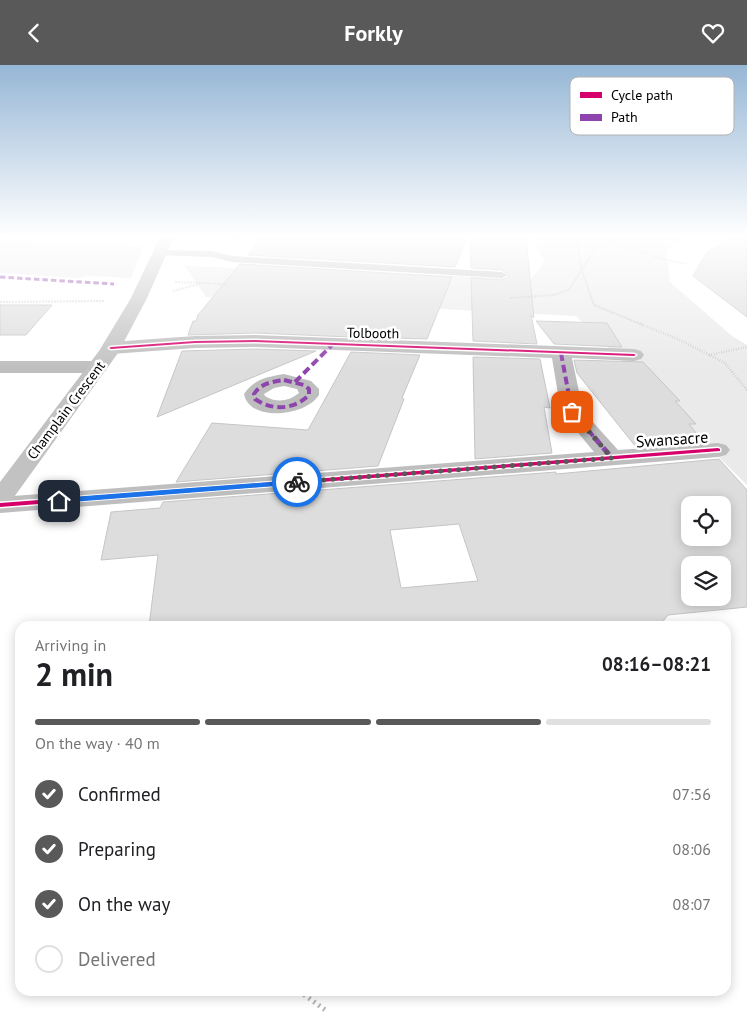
<!DOCTYPE html>
<html lang="en">
<head>
<meta charset="utf-8">
<style>
	:root { --surface:#fff; --page:#f6f6f6; --text:#202124; --muted:#757577; --line:#e0e0e0; --accent:#595959 }
	body { margin:0; font-family:"PT Sans",sans-serif; background:var(--page); color:var(--text); height:100vh; display:flex; flex-direction:column; font-size:19px; white-space:nowrap }
	* { box-sizing:border-box; margin:0 }
	p { font-size:16px; color:var(--muted) }
	.icon { flex:none; width:28px; height:28px; fill:none; stroke:currentColor; stroke-width:2; stroke-linecap:round; stroke-linejoin:round }
	.map { position:relative; flex:1; overflow:hidden }
	.panel { position:absolute; left:15px; top:556px; width:716px; height:375px; display:flex; flex-direction:column; background:var(--surface); border-radius:15px; box-shadow:0 2px 12px #0003 }
	.panel>* { flex:none }
	.controls { position:absolute; left:681px; top:431px; display:grid; gap:10px }
	.controls a { display:grid; place-items:center; width:50px; height:50px; border-radius:10px; background:var(--surface); box-shadow:0 2px 12px #0003; font-size:25px }
	.pin { position:absolute; display:grid; place-items:center; width:42px; height:42px; color:#fff; margin:-21px; border-radius:10px; box-shadow:0 2px 8px #0006 }
	.courier { position:absolute; display:grid; place-items:center; width:50px; height:50px; margin:-25px; border:4px solid #1a73e8; border-radius:50%; background:#fff; color:#222; box-shadow:0 1px 6px #0007 }
	.overview em { font-style:normal; font-weight:600 }
	.overview div { display:flex; flex-direction:column-reverse }
	.overview { display:flex; align-items:center; justify-content:space-between; height:85px; padding:0 20px }
	h1 { font-size:32px; font-weight:600; line-height:38px }
	.bar { display:grid; grid-template-columns:repeat(4,1fr); gap:8px 5px; align-content:center; height:60px; padding:0 20px }
	.bar i { height:6px; border-radius:4px; background:var(--line) }
	.bar .current { background:var(--accent) }
	.bar p { grid-column:span 4 }
	ol { padding:0 20px; list-style:none }
	li { display:flex; align-items:center; gap:15px; height:55px }
	li p { margin-inline-start:auto }
	li .icon { padding:5px; border-radius:50%; background:var(--accent); color:#fff; stroke-width:4 }
	li:last-child { color:var(--muted) }
	li i { width:28px; height:28px; border:2px solid var(--line); border-radius:50% }
	header { display:flex; justify-content:space-between; align-items:center; height:65px; padding:0 20px; background:var(--accent); color:#fff; font-size:22px; font-weight:600 }
	.map>svg:first-child { display:block }
	.green { fill:#eaeaea }
	.building { fill:#ddd; stroke:#c5c5c5; fill-rule:evenodd }
	.lines { fill:none; stroke-linecap:round; stroke-linejoin:round }
	.path-far2 { stroke:#b8b8b8; stroke-width:2; stroke-dasharray:0.5 1; stroke-linecap:butt }
	.path-far1 { stroke:#b8b8b8; stroke-width:2.5; stroke-dasharray:0.5 2; stroke-linecap:butt }
	.path { stroke:#b8b8b8; stroke-width:5; stroke-dasharray:2 4; stroke-linecap:butt }
	.lane { fill:#bebebe; fill-rule:evenodd }
	.street { fill:#bebebe; fill-rule:evenodd }
	.secondary { fill:#c2c2c2; fill-rule:evenodd }
	.quiet-far2 { stroke:#8e44ad; stroke-width:3; stroke-dasharray:5.5 3; stroke-linecap:butt }
	.quiet-far1 { stroke:#8e44ad; stroke-width:4; stroke-dasharray:8 4; stroke-linecap:butt }
	.quiet { stroke:#8e44ad; stroke-width:5; stroke-dasharray:9 5; stroke-linecap:butt }
	.cycleway-casing { stroke:#fff; stroke-width:3 }
	.cycleway { fill:#d6006c; fill-rule:evenodd }
	.route { fill:#1a73e8 }
	.done { stroke:#595959; stroke-width:5; stroke-dasharray:0 9 }
	.labels { text-anchor:middle; stroke-width:5; stroke-linejoin:round; paint-order:stroke }
	.far-street-label { font-size:14px; fill:#000; stroke:#fff }
	.street-label { font-size:16px; fill:#000; stroke:#fff }
	.key { fill:#fff; stroke:#b2b2b2; stroke-width:1 }
	.key-label { font-size:14px; fill:#000 }
</style>
</head>
<body>
<header><svg class="icon" aria-label="back" viewBox="0 0 24 24"><path d="M15 5l-7 7 7 7"/></svg>Forkly<svg class="icon" aria-label="heart" viewBox="0 0 24 24"><path d="M12 20l-8-8c-3-5 5-10 8-4 3-6 11-1 8 4z"/></svg></header>
<div class="map">
<svg width="747" height="947" viewBox="0 0 747 947">
	<rect width="100%" height="100%" fill="#fff"/>
	<!-- green -->
	<g class="green">
		<polygon points="530,172 686,172 666,185 670,217 732,271 747,280 747,420 576,251 206,232 185,201 531,214 545,196"/>
		<polygon points="0,174 122,179 122,181 143,182 131,213 88,211 79,213 0,208"/>
	</g>
	<!-- building -->
	<g class="building">
		<polygon points="262,172 412,172 466,175 455,202 248,190"/>
		<polygon points="482,172 526,173 534,253 531,250 537,279 473,276 471,213 502,215 509,211 502,205 471,203 470,175 482,175"/>
		<polygon points="736,172 747,172 747,252 693,211 707,187 726,176"/>
		<polygon points="240,199 452,212 427,274 359,272 362,267 351,272 255,268 188,270 193,256 196,256 198,250"/>
		<polygon points="0,240 52,240 26,270 0,270"/>
		<polygon points="536,256 607,258 622,282 554,279"/>
		<polygon points="255,284 316,286 157,352 182,286"/>
		<polygon points="351,287 420,290 402,333 404,334 378,401 176,417 212,358 308,365"/>
		<polygon points="473,292 540,294 550,343 544,342 552,388 475,394"/>
		<polygon points="574,295 643,297 680,336 675,336 696,359 689,359 703,377 636,382 577,308"/>
		<path d="M719,394L747,425V542L668,550L660,560L149,561L158,490L101,495L111,447L160,443L163,437L556,407V409ZM690,440H722V472H690ZM459,459L478,516L401,523L390,465ZM690,500H722V532H690Z"/>
	</g>
	<g class="lines">
		<!-- path-far2 -->
		<g class="path-far2">
			<polyline points="576,172 582,206 594,240 643,260"/>
			<polyline points="606,175 662,194 688,199"/>
			<polyline points="175,217 227,219"/>
			<polyline points="173,226 199,219"/>
			<polyline points="510,233 554,230 569,225 596,182 609,172"/>
			<polyline points="0,237 104,236"/>
		</g>
		<!-- path-far1 -->
		<g class="path-far1">
			<polyline points="640,259 678,274 725,298 747,325"/>
			<polyline points="709,290 747,282"/>
		</g>
		<!-- path -->
		<polyline class="path" points="299,926 328,947"/>
		<!-- lane -->
		<g class="lane">
			<polygon points="238,172 234,175 230,173 230,172"/>
			<polygon points="159,185 212,186 232,191 502,207 507,210 502,213 232,197 212,192 156,190 156,186"/>
		</g>
		<!-- street -->
		<g class="street">
			<polygon points="255,270 634,284 641,286 644,290 641,294 634,296 572,293 583,346 618,385 718,378 726,380 730,385 726,390 718,392 0,448 0,432 594,387 561,347 552,293 255,282 195,283 111,289 104,287 102,283 104,279 111,277 195,271"/>
			<polygon points="0,296 98,296 105,298 108,302 105,306 98,308 0,308"/>
			<path d="M284,309L311,316L319,324V330C305,352 249,357 244,329C254,314 267,312 284,309ZM284,321L297,324L299,328C288,337 276,338 265,331L264,329L274,323Z"/>
		</g>
		<!-- secondary -->
		<polygon class="secondary" points="160,172 174,172 147,233 118,288 9,439 0,442 0,417 99,286 131,233"/>
		<!-- quiet-far2 -->
		<polyline class="quiet-far2" points="0,212 114,219"/>
		<!-- quiet-far1 -->
		<g class="quiet-far1">
			<polyline points="561,288 572,347 595,373"/>
			<path d="M284,315L304,320L309,324V330C294,345 272,346 255,334L254,329C261,318 272,317 284,315Z"/>
			<polyline points="295,317 333,279"/>
		</g>
		<!-- quiet -->
		<polyline class="quiet" points="594,372 612,393"/>
		<defs>
			<g id="cycleway">
				<polygon points="255,275 634,289 636,290 634,291 255,277 195,278 111,284 109,283 111,282 195,276"/>
				<polygon points="718,383 720,384 720,386 0,442 0,438"/>
			</g>
		</defs>
		<!-- cycleway casing -->
		<use href="#cycleway" class="cycleway-casing"/>
		<!-- cycleway -->
		<use href="#cycleway" class="cycleway"/>
	</g>
	<!-- sky -->
	<linearGradient id="sky" x2="0" y2="1"><stop stop-color="#96b7d6"/><stop offset="0.56" stop-color="#fff"/><stop offset="1" stop-color="#fff" stop-opacity="0"/></linearGradient>
	<rect width="747" height="305" fill="url(#sky)"/>
	<!-- route -->
	<polygon class="route" points="297,415 301,417 300,419 59,438 56,436 59,433"/>
	<g class="lines">
		<!-- done -->
		<polyline class="done" points="297,417 612,393 572,347"/>
	</g>
	<g class="labels">
		<!-- far-street labels -->
		<g class="far-street-label">
			<text transform="translate(373 268) rotate(1)" y="5">Tolbooth</text>
			<text transform="translate(66 345) rotate(-53)" y="5">Champlain Crescent</text>
		</g>
		<!-- street labels -->
		<g class="street-label">
			<text transform="translate(672 374) rotate(-4)" y="6">Swansacre</text>
		</g>
	</g>
	<!-- legend -->
	<rect x="570" y="12" width="164" height="58" rx="8" class="key"/>
	<rect x="580" y="27" width="22" height="6" fill="#d6006c"/>
	<rect x="580" y="49" width="22" height="7" fill="#8e44ad"/>
	<g class="key-label">
		<text x="611" y="35">Cycle path</text>
		<text x="611" y="57">Path</text>
	</g>
</svg>
<div class="controls">
<a><svg class="icon" aria-label="locate" viewBox="0 0 24 24"><circle cx="12" cy="12" r="6"/><path d="M12 2v4M12 18v4M2 12h4M18 12h4"/></svg></a>
<a><svg class="icon" aria-label="layers" viewBox="0 0 24 24"><path d="M12 4l9 5-9 5-9-5zM3 14l9 5 9-5"/></svg></a>
</div>
<div class="pin" style="left:572px;top:347px;background:#ea580c"><svg class="icon" aria-label="bag" viewBox="0 0 24 24"><path d="M5 8h14l-1 12H6zM9 8a3 3 0 0 1 6 0"/></svg></div>
<div class="pin" style="left:59px;top:436px;background:#1f2937"><svg class="icon" aria-label="home" viewBox="0 0 24 24"><path d="M3 11l9-7 9 7M6 9v11h12V9"/></svg></div>
<div class="courier" style="left:297px;top:417px"><svg class="icon" aria-label="bike" viewBox="0 0 24 24"><circle cx="6" cy="16" r="4"/><circle cx="18" cy="16" r="4"/><path d="M6 16l4-8h5l3 8M10 8l3 8H6M13 5h3"/></svg></div>
<section class="panel">
<div class="overview"><div><h1>2 min</h1><p>Arriving in</p></div><em>08:16–08:21</em></div>
<div class="bar"><i class="current"></i><i class="current"></i><i class="current"></i><i></i><p>On the way · 40 m</p></div>
<ol>
<li><svg class="icon" aria-label="check" viewBox="0 0 24 24"><path d="M5 12l5 5 9-10"/></svg>Confirmed<p>07:56</p></li>
<li><svg class="icon" aria-label="check" viewBox="0 0 24 24"><path d="M5 12l5 5 9-10"/></svg>Preparing<p>08:06</p></li>
<li><svg class="icon" aria-label="check" viewBox="0 0 24 24"><path d="M5 12l5 5 9-10"/></svg>On the way<p>08:07</p></li>
<li><i></i>Delivered</li>
</ol>
</section>
</div>
</body>
</html>
